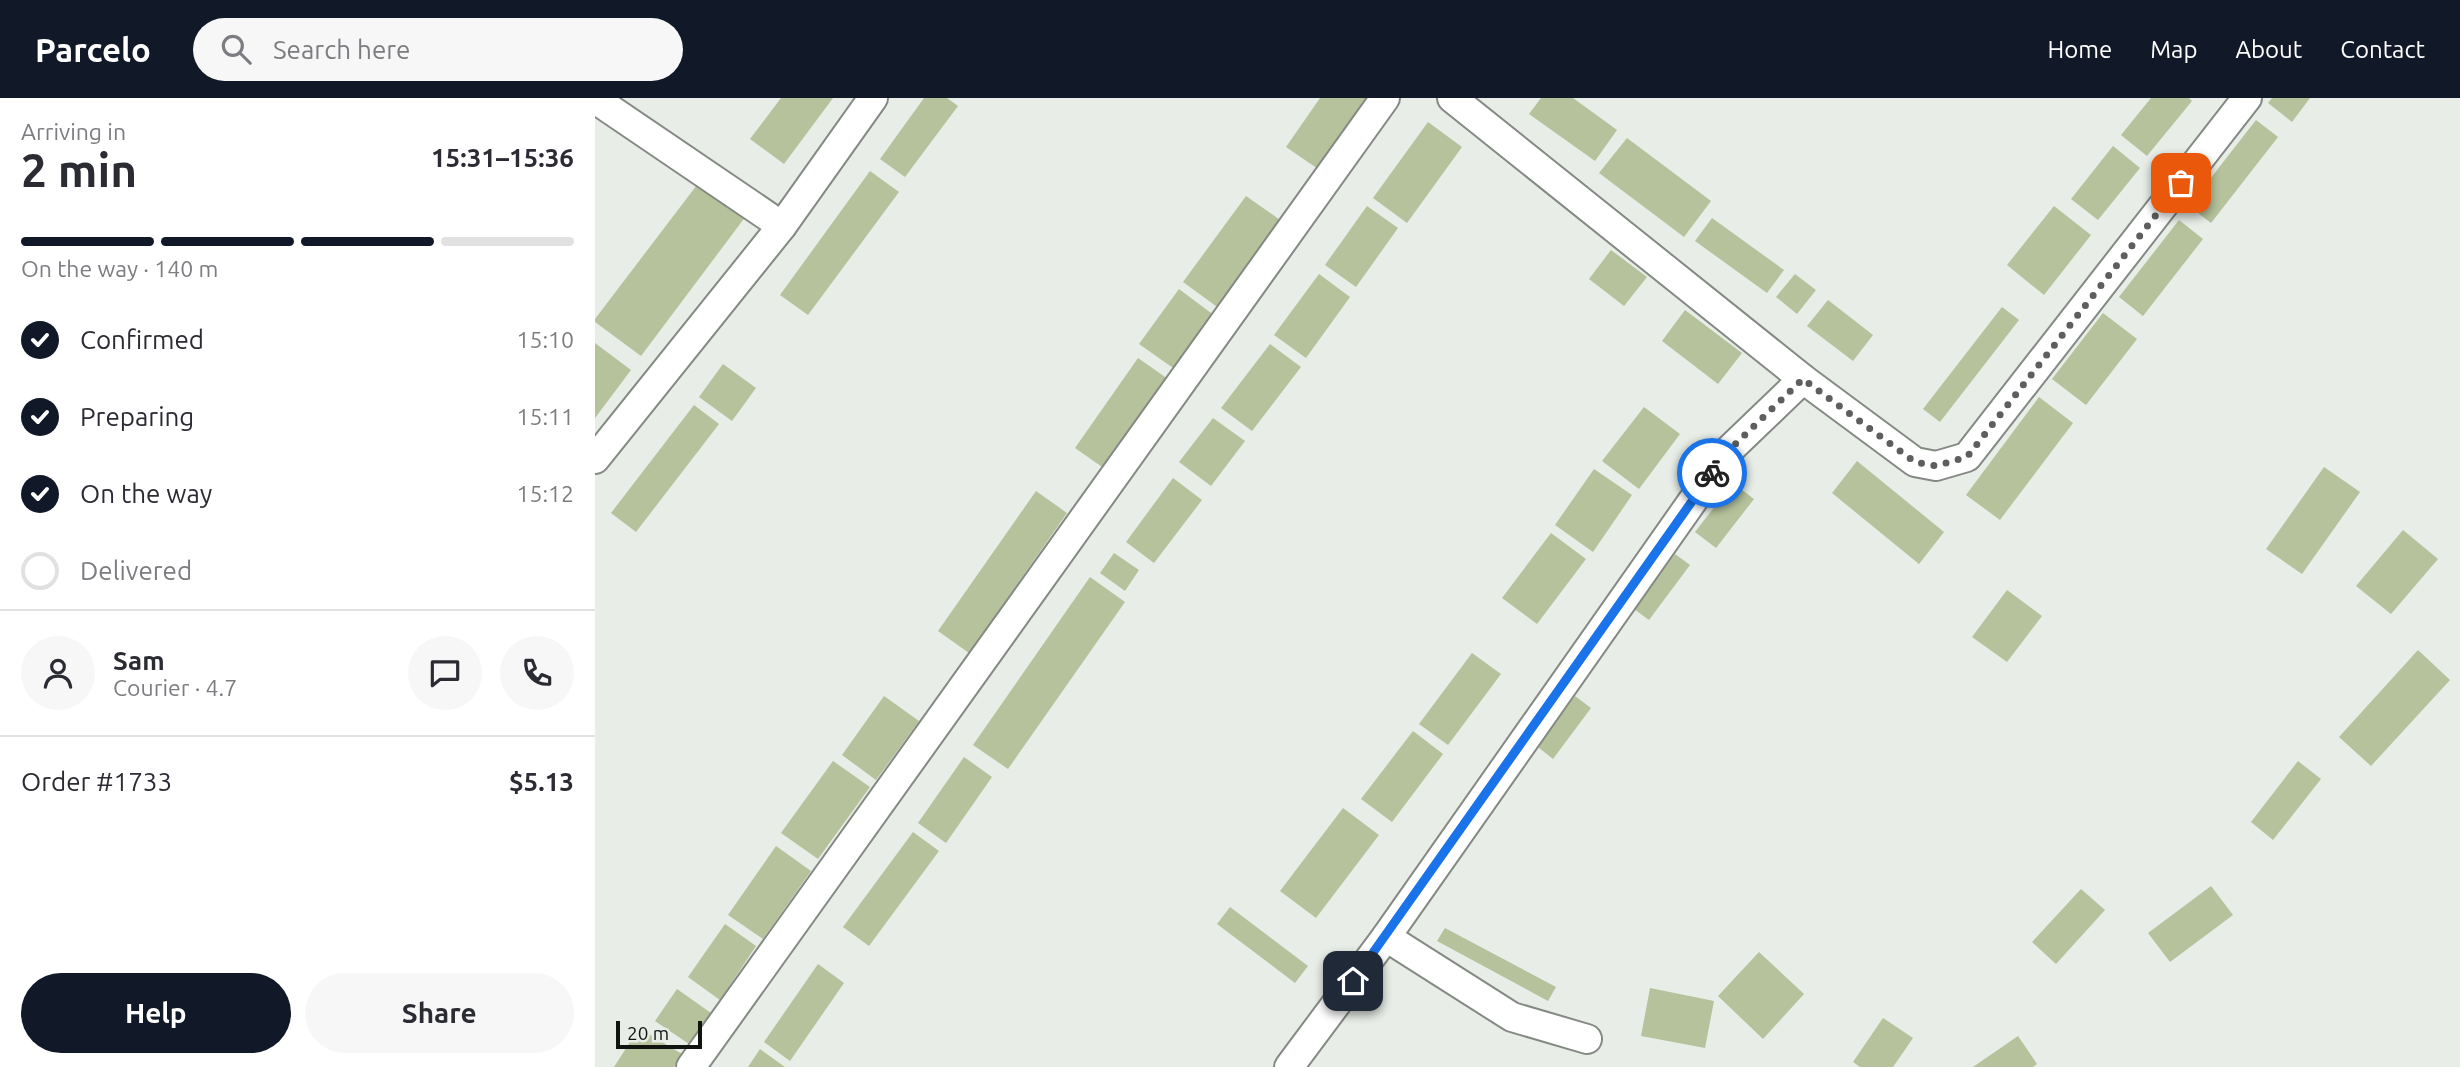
<!DOCTYPE html>
<html lang="en">
<head>
<meta charset="utf-8">
<style>
	:root { --surface:#fff; --page:#f7f7f7; --text:#2b2b33; --muted:#7c7c81; --line:#e1e1e2; --accent:#111827 }
	body { margin:0; font-family:Ubuntu,sans-serif; background:var(--page); color:var(--text); height:100vh; display:flex; flex-direction:column; font-size:26px; white-space:nowrap }
	* { box-sizing:border-box; margin:0 }
	p { font-size:23px; color:var(--muted) }
	.icon { flex:none; width:38px; height:38px; fill:none; stroke:currentColor; stroke-width:2; stroke-linecap:round; stroke-linejoin:round }
	.map { position:relative; flex:1; overflow:hidden }
	.details { display:flex; flex-direction:column; background:var(--surface); width:595px }
	.details>* { flex:none }
	.scale { position:absolute; left:21px; bottom:18px; width:86px; box-sizing:border-box; padding-left:7px; border:4px solid #111311; border-top:0; font-size:19px; line-height:24px; white-space:nowrap; color:#111311; -webkit-text-stroke:5px #e8ede7; paint-order:stroke }
	.pin { position:absolute; display:grid; place-items:center; width:60px; height:60px; color:#fff; margin:-30px; border-radius:14px; box-shadow:0 4px 10px #0006 }
	.courier { position:absolute; display:grid; place-items:center; width:70px; height:70px; margin:-35px; border:5px solid #1a73e8; border-radius:50%; background:#fff; color:#222; box-shadow:0 2px 9px #0007 }
	.head em { font-style:normal; font-weight:700 }
	.head div { display:flex; flex-direction:column-reverse }
	.head { display:flex; align-items:center; justify-content:space-between; height:119px; padding:0 21px }
	h1 { font-size:46px; font-weight:700; line-height:52px }
	.bar { display:grid; grid-template-columns:repeat(4,1fr); gap:10px 7px; align-content:center; height:84px; padding:0 21px }
	.bar i { height:9px; border-radius:5px; background:var(--line) }
	.bar .selected { background:var(--accent) }
	.bar p { grid-column:span 4 }
	.line { display:flex; align-items:center; gap:18px; padding:0 21px; border-top:2px solid var(--line) }
	.line div { flex:1 }
	.round { display:grid; place-items:center; flex:none; width:74px; height:74px; border-radius:37px; background:var(--page) }
	ol { padding:0 21px; list-style:none }
	li { display:flex; align-items:center; gap:21px; height:77px }
	li p { margin-inline-start:auto }
	li .icon { padding:7px; border-radius:50%; background:var(--accent); color:#fff; stroke-width:4 }
	li:last-child { color:var(--muted) }
	li i { width:38px; height:38px; border:4px solid var(--line); border-radius:50% }
	.primary-button { display:flex; gap:14px; margin-top:auto; padding:14px 21px }
	.primary-button a { flex:1; height:80px; border-radius:42px; background:var(--accent); color:#fff; font-size:28px; font-weight:700; line-height:80px; text-align:center }
	.primary-button a+a { background:var(--page); color:var(--text) }
	header { display:flex; align-items:center; gap:42px; box-sizing:border-box; height:98px; padding:0 35px; background:var(--accent); color:#fff }
	header strong { font-size:33px }
	nav { display:flex; gap:38px; margin-inline-start:auto; font-size:24px }
	.search { width:490px; height:63px; background:var(--page); display:flex; align-items:center; gap:18px; box-sizing:border-box; padding:0 24px; border-radius:38px; color:var(--muted); font-size:26px }
	main { display:flex; flex:1; min-height:0 }
	.map>svg:first-child { display:block }
	.building { fill:#b5c29b }
	.lines { fill:none; stroke-linecap:round; stroke-linejoin:round }
	.minor-casing { stroke:#848984; stroke-width:32 }
	.minor { stroke:#fff; stroke-width:28 }
	.done { stroke:#5c5f5c; stroke-width:7; stroke-dasharray:0 12.6 }
	.route { stroke:#1a73e8; stroke-width:9 }
</style>
</head>
<body>
<header>
<strong>Parcelo</strong>
<div class="search"><svg class="icon" aria-label="search" viewBox="0 0 24 24"><circle cx="10" cy="10" r="6"/><path d="M15 15l6 6"/></svg>Search here</div>
<nav><a>Home</a><a>Map</a><a>About</a><a>Contact</a></nav>
</header>
<main>
<section class="details">
<div class="head"><div><h1>2 min</h1><p>Arriving in</p></div><em>15:31–15:36</em></div>
<div class="bar"><i class="selected"></i><i class="selected"></i><i class="selected"></i><i></i><p>On the way · 140 m</p></div>
<ol>
<li><svg class="icon" aria-label="check" viewBox="0 0 24 24"><path d="M5 12l5 5 9-10"/></svg>Confirmed<p>15:10</p></li>
<li><svg class="icon" aria-label="check" viewBox="0 0 24 24"><path d="M5 12l5 5 9-10"/></svg>Preparing<p>15:11</p></li>
<li><svg class="icon" aria-label="check" viewBox="0 0 24 24"><path d="M5 12l5 5 9-10"/></svg>On the way<p>15:12</p></li>
<li><i></i>Delivered</li>
</ol>
<div class="line" style="height:126px"><a class="round"><svg class="icon" aria-label="person" viewBox="0 0 24 24"><circle cx="12" cy="8" r="4"/><path d="M4 21q1-7 8-7t8 7"/></svg></a><div><b>Sam</b><p>Courier · 4.7</p></div><a class="round"><svg class="icon" aria-label="chat" viewBox="0 0 24 24"><path d="M4 5h16v11H9l-5 4z"/></svg></a><a class="round"><svg class="icon" aria-label="phone" viewBox="0 0 24 24"><path d="M5 4h4l2 5-3 2q2 4 5 5l2-3 5 2v4C11 20 4 13 5 4z"/></svg></a></div>
<div class="line" style="height:91px"><div>Order #1733</div><b>$5.13</b></div>
<div class="primary-button"><a>Help</a><a>Share</a></div>
</section>
<div class="map">
<svg width="1865" height="969" viewBox="0 0 1865 969">
	<rect width="100%" height="100%" fill="#e8ede7"/>
	<!-- building -->
	<g class="building">
		<polygon points="186,0 238,0 189,66 155,41"/>
		<polygon points="329,0 352,0 363,8 310,79 285,61"/>
		<polygon points="725,0 777,0 726,73 691,49"/>
		<polygon points="946,0 978,0 1022,32 1000,63 934,16"/>
		<polygon points="1556,0 1594,0 1597,3 1552,58 1526,37"/>
		<polygon points="1677,0 1715,0 1697,24 1673,5"/>
		<polygon points="1661,22 1683,39 1616,125 1594,108"/>
		<polygon points="833,24 867,49 812,125 778,100"/>
		<polygon points="1032,40 1116,103 1089,139 1004,75"/>
		<polygon points="1518,48 1545,70 1503,122 1476,101"/>
		<polygon points="275,73 304,94 213,217 185,197"/>
		<polygon points="108,79 154,114 46,258 0,224 0,221"/>
		<polygon points="651,98 688,124 625,211 588,184"/>
		<polygon points="772,108 803,130 761,189 730,167"/>
		<polygon points="1459,108 1496,137 1449,197 1412,167"/>
		<polygon points="1117,120 1189,172 1172,195 1100,143"/>
		<polygon points="1584,122 1608,141 1548,218 1524,199"/>
		<polygon points="1016,152 1052,179 1029,208 994,181"/>
		<polygon points="724,176 755,199 711,260 679,237"/>
		<polygon points="1200,176 1221,192 1202,216 1181,199"/>
		<polygon points="584,191 620,218 581,272 544,246"/>
		<polygon points="1233,202 1278,237 1258,263 1212,228"/>
		<polygon points="1407,209 1424,222 1345,324 1328,311"/>
		<polygon points="1090,212 1147,255 1123,286 1067,243"/>
		<polygon points="1508,215 1542,241 1491,307 1457,281"/>
		<polygon points="0,245 36,272 0,320"/>
		<polygon points="675,246 706,269 657,333 626,310"/>
		<polygon points="543,260 573,281 510,371 480,350"/>
		<polygon points="128,266 161,290 137,323 104,299"/>
		<polygon points="1444,299 1478,325 1405,422 1371,397"/>
		<polygon points="99,307 124,326 41,434 16,415"/>
		<polygon points="1049,309 1085,336 1044,391 1007,363"/>
		<polygon points="618,320 650,343 616,388 584,364"/>
		<polygon points="1262,363 1349,434 1324,466 1237,395"/>
		<polygon points="1729,369 1765,394 1707,476 1671,451"/>
		<polygon points="999,371 1037,397 998,454 960,427"/>
		<polygon points="578,380 607,402 559,465 531,444"/>
		<polygon points="1138,385 1159,401 1121,450 1100,434"/>
		<polygon points="441,393 472,415 374,555 343,533"/>
		<polygon points="1808,432 1843,461 1796,516 1761,488"/>
		<polygon points="956,435 991,461 942,526 907,500"/>
		<polygon points="519,455 544,472 530,493 505,475"/>
		<polygon points="1080,456 1095,467 1054,522 1039,511"/>
		<polygon points="495,479 530,504 413,671 378,647"/>
		<polygon points="1412,492 1447,518 1412,564 1377,539"/>
		<polygon points="1823,552 1855,582 1776,668 1744,639"/>
		<polygon points="877,555 906,576 853,647 824,626"/>
		<polygon points="289,598 324,623 281,682 247,657"/>
		<polygon points="980,598 996,610 958,661 943,649"/>
		<polygon points="818,633 848,656 797,724 766,701"/>
		<polygon points="369,659 397,679 351,745 323,725"/>
		<polygon points="238,663 275,689 223,761 186,735"/>
		<polygon points="1703,663 1726,681 1678,742 1656,724"/>
		<polygon points="748,710 784,737 721,820 685,793"/>
		<polygon points="318,734 344,753 274,848 248,829"/>
		<polygon points="181,748 216,773 168,841 133,817"/>
		<polygon points="1616,788 1638,817 1575,864 1553,835"/>
		<polygon points="1486,791 1510,812 1461,866 1437,844"/>
		<polygon points="635,809 713,868 700,885 622,826"/>
		<polygon points="130,826 161,848 125,902 93,879"/>
		<polygon points="850,830 961,889 953,903 842,843"/>
		<polygon points="1164,854 1209,896 1168,941 1123,898"/>
		<polygon points="223,866 249,885 195,963 169,944"/>
		<polygon points="1055,890 1119,903 1110,950 1046,938"/>
		<polygon points="82,891 116,915 94,946 60,923"/>
		<polygon points="1288,920 1318,940 1298,969 1265,969 1258,964"/>
		<polygon points="44,930 87,956 79,969 19,969"/>
		<polygon points="1423,938 1442,966 1438,969 1378,969"/>
		<polygon points="165,951 190,969 153,969"/>
	</g>
	<g class="lines">
		<defs>
			<g id="minor">
				<polyline points="857,0 1208,281 1320,364 1341,368 1372,359 1652,0"/>
				<polyline points="0,1 187,128"/>
				<polyline points="0,361 187,128 278,0"/>
				<polyline points="791,839 917,919 992,941"/>
				<polyline points="96,969 790,0"/>
				<polyline points="694,969 791,839 1132,354 1208,281"/>
			</g>
		</defs>
		<!-- minor casing -->
		<use href="#minor" class="minor-casing"/>
		<!-- minor -->
		<use href="#minor" class="minor"/>
	</g>
	<g class="lines">
		<!-- done -->
		<polyline class="done" points="1117,375 1132,354 1208,281 1320,364 1341,368 1372,359 1586,85"/>
		<!-- route -->
		<polyline class="route" points="758,883 1117,375"/>
	</g>
</svg>
<div class="scale">20 m</div>
<div class="pin" style="left:1586px;top:85px;background:#ea580c"><svg class="icon" aria-label="bag" viewBox="0 0 24 24"><path d="M5 8h14l-1 12H6zM9 8a3 3 0 0 1 6 0"/></svg></div>
<div class="pin" style="left:758px;top:883px;background:#1f2937"><svg class="icon" aria-label="home" viewBox="0 0 24 24"><path d="M3 11l9-7 9 7M6 9v11h12V9"/></svg></div>
<div class="courier" style="left:1117px;top:375px"><svg class="icon" aria-label="bike" viewBox="0 0 24 24"><circle cx="6" cy="16" r="4"/><circle cx="18" cy="16" r="4"/><path d="M6 16l4-8h5l3 8M10 8l3 8H6M13 5h3"/></svg></div>
</div>
</main>
</body>
</html>
